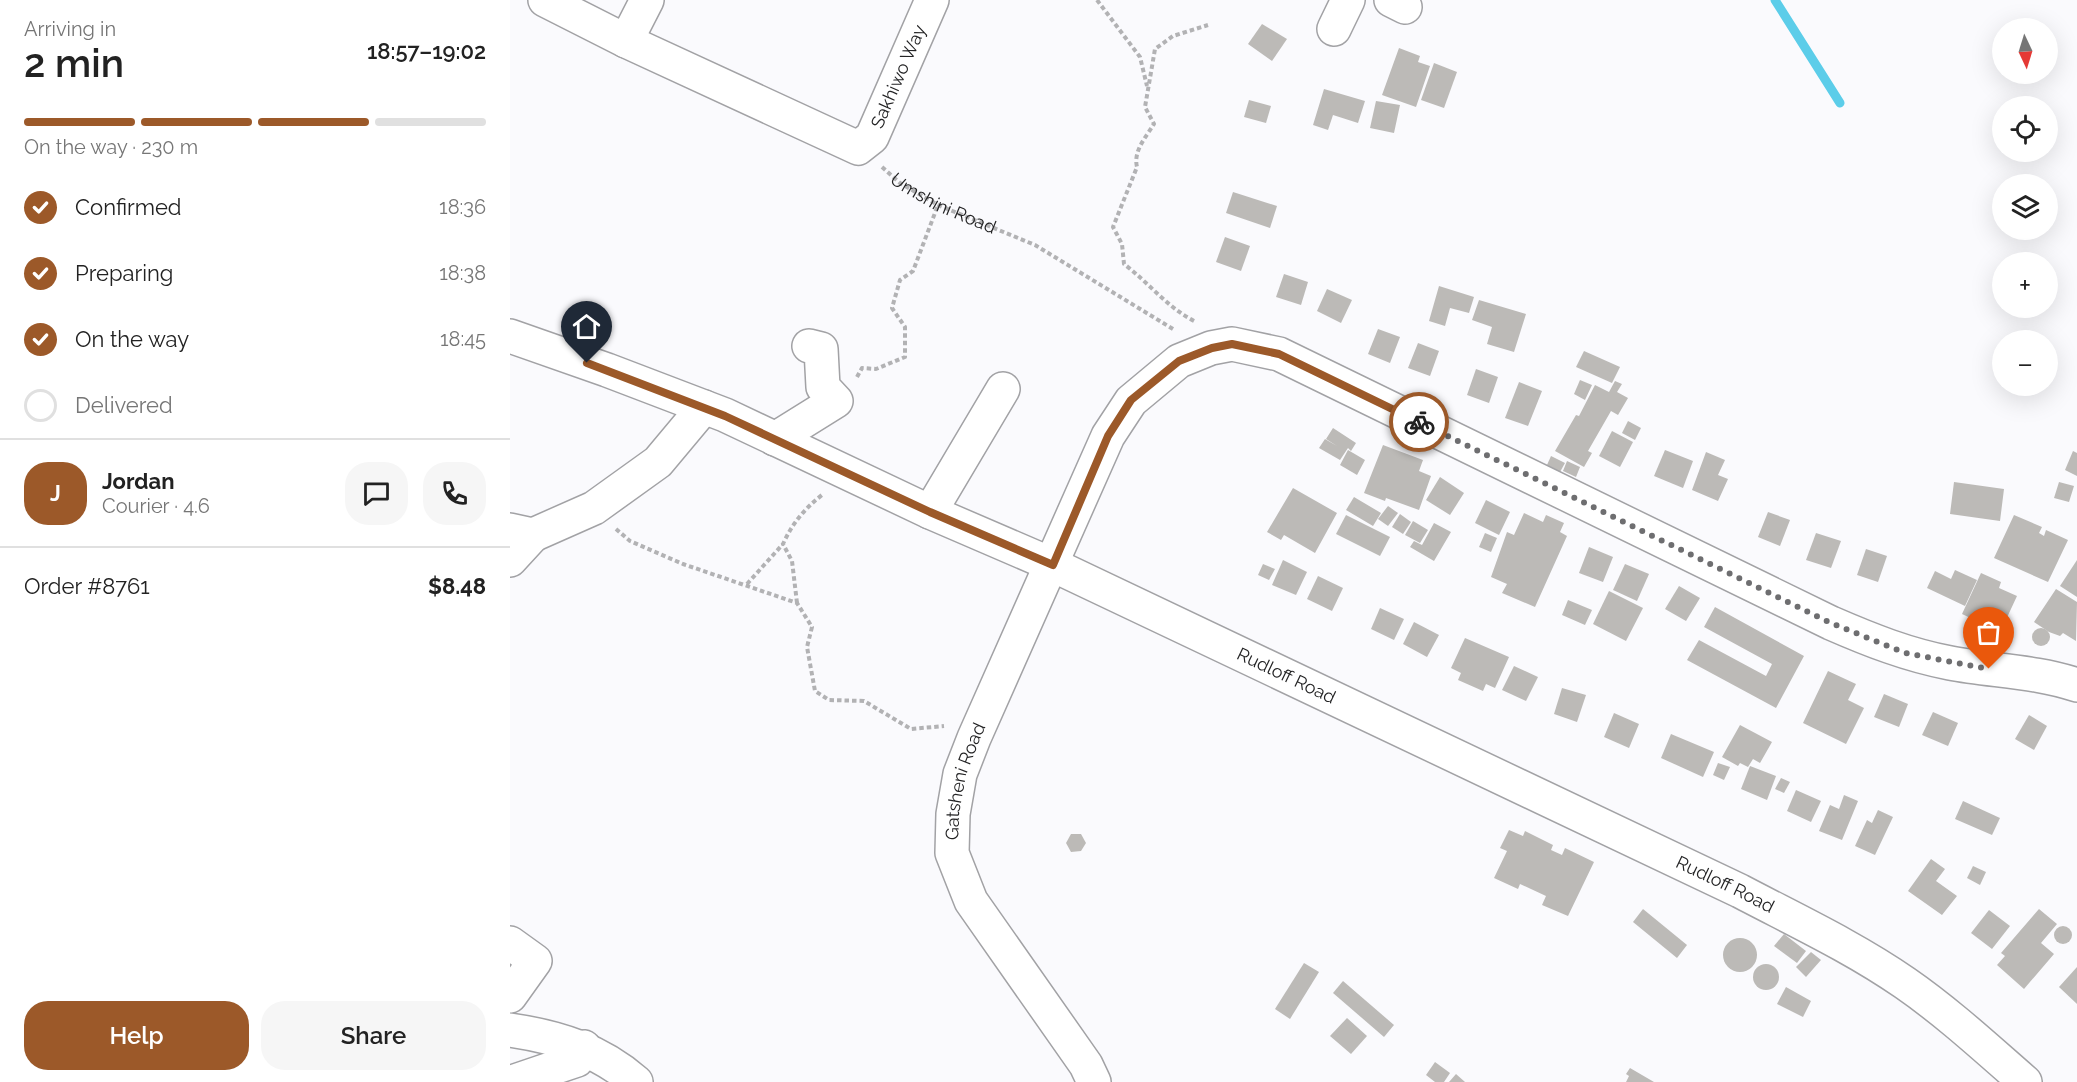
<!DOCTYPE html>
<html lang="en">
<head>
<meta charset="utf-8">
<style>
	:root { --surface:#fff; --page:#f6f6f6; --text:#222; --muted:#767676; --line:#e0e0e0; --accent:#9c5929 }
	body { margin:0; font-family:Raleway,sans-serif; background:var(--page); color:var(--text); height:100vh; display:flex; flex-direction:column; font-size:22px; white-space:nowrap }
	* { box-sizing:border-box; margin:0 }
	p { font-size:20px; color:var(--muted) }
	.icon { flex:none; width:33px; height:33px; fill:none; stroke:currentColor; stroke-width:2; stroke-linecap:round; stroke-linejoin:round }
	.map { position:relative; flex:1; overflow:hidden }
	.drawer { display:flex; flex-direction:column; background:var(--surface); width:510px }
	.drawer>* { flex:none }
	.needle { width:39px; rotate:176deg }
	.controls { position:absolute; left:1482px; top:18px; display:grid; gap:12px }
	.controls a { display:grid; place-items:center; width:66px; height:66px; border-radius:50%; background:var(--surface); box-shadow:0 6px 24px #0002; font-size:30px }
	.pin { position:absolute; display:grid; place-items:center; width:51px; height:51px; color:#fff; margin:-62px -26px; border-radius:50% 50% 50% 0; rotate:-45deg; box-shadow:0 0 6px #0007 }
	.pin .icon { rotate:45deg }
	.courier { position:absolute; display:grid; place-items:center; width:60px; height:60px; margin:-30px; border:4px solid #9c5929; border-radius:50%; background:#fff; color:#222; box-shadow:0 2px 8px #0007 }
	.summary em { font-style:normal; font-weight:600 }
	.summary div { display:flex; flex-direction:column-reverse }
	.summary { display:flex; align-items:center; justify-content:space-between; height:102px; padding:0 24px }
	h1 { font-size:39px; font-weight:600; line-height:45px }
	.bar { display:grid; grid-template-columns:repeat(4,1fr); gap:9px 6px; align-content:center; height:72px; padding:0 24px }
	.bar i { height:8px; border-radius:4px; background:var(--line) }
	.bar .current { background:var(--accent) }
	.bar p { grid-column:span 4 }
	.line { display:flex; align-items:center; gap:15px; padding:0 24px; border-top:2px solid var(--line) }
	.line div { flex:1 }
	.round { display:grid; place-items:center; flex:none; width:63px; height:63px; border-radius:24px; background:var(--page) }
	ol { padding:0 24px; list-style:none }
	li { display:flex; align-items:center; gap:18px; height:66px }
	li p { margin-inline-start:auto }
	li .icon { padding:6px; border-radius:50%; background:var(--accent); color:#fff; stroke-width:4 }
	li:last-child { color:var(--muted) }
	li i { width:33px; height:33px; border:3px solid var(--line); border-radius:50% }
	.primary-button { display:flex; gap:12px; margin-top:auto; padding:12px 24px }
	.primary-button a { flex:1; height:69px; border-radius:24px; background:var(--accent); color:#fff; font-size:24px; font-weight:600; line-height:69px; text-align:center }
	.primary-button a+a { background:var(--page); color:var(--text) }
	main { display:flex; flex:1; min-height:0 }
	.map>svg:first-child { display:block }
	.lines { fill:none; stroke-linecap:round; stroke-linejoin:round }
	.stream { stroke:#5ccde9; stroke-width:9 }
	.building { fill:#bcbab7 }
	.street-casing { stroke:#a2a2a5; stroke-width:36 }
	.path { stroke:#b2b2b4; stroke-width:4; stroke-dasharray:4.5 3; stroke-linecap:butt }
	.street { stroke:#fff; stroke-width:33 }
	.done { stroke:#6e6e70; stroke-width:6; stroke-dasharray:0 10.8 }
	.route { stroke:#9c5929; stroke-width:8 }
	.labels { text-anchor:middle; stroke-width:6; stroke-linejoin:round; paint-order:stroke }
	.street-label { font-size:18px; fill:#232324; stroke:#fff }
</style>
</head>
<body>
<main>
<section class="drawer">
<div class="summary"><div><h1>2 min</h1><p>Arriving in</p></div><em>18:57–19:02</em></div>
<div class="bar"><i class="current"></i><i class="current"></i><i class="current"></i><i></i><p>On the way · 230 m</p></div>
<ol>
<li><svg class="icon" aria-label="check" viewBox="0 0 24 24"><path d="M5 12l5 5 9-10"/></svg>Confirmed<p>18:36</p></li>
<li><svg class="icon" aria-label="check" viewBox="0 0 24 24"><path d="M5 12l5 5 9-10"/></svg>Preparing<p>18:38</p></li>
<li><svg class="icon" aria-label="check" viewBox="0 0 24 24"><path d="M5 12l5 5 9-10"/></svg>On the way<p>18:45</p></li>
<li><i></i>Delivered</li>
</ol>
<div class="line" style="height:108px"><b class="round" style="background:var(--accent);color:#fff">J</b><div><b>Jordan</b><p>Courier · 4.6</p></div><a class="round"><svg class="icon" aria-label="chat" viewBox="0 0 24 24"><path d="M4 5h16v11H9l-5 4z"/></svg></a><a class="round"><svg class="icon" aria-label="phone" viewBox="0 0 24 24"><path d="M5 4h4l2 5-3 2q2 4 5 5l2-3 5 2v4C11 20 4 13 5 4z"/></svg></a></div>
<div class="line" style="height:78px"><div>Order #8761</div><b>$8.48</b></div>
<div class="primary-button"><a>Help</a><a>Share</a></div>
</section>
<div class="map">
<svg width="1567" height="1082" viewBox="0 0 1567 1082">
	<rect width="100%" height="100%" fill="#fafafd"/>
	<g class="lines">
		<!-- stream -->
		<polyline class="stream" points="1265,0 1330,103"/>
	</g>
	<!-- building -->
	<g class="building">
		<polygon points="752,24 777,39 762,61 738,44"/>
		<polygon points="889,48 910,56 908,62 920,66 906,107 872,95"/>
		<polygon points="924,63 947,72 934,108 911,100"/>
		<polygon points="814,89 855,101 848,123 823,115 818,130 803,125"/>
		<polygon points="739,100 761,106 756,123 734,117"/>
		<polygon points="866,101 890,105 884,133 860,128"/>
		<polygon points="723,192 767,206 760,228 716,213"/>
		<polygon points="715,237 740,246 731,271 706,262"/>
		<polygon points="774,274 798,282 791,305 766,297"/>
		<polygon points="929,286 964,297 959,313 940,308 935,326 919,321"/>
		<polygon points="817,289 842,300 831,323 807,311"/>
		<polygon points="969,300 1016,314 1004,352 977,344 982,327 962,320"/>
		<polygon points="868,329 890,337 880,363 858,354"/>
		<polygon points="908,343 929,351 920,376 898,368"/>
		<polygon points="1074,351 1110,367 1102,383 1066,367"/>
		<polygon points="966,369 988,377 979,403 957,395"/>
		<polygon points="1070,380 1082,385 1075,400 1064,394"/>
		<polygon points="1105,381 1112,384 1107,392 1118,398 1108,415 1101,411 1078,451 1082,453 1074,467 1045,451 1066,415 1069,416 1085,385 1099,392"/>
		<polygon points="1009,382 1032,391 1018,426 995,418"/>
		<polygon points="1118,421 1131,428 1125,440 1112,433"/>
		<polygon points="823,428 846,443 841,451 838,448 830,460 809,448 815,439 827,446 816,439"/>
		<polygon points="1102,431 1123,442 1110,467 1089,456"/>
		<polygon points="873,445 913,460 909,471 921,476 909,510 876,498 875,501 854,493"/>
		<polygon points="838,450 855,460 847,475 830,465"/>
		<polygon points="1155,450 1183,461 1173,488 1144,476"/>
		<polygon points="1563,451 1567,453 1567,476 1555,470"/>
		<polygon points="1196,452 1215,460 1208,475 1218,479 1208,501 1182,490"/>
		<polygon points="1041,456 1055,463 1050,472 1037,465"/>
		<polygon points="1057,461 1070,467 1066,477 1053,471"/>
		<polygon points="930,477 954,493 940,515 916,500"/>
		<polygon points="1444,482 1494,489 1490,521 1440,514"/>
		<polygon points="1549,482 1564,486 1559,502 1544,498"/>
		<polygon points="783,488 827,513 805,553 774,535 771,540 757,532"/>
		<polygon points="844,497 871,513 863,526 836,510"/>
		<polygon points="976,500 1000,512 989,535 965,523"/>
		<polygon points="878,506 888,513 878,526 868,519"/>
		<polygon points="1258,512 1280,520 1270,546 1248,537"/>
		<polygon points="1014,513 1033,522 1036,515 1054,523 1050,532 1057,536 1025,607 992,593 997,584 981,577 997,532 1004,535"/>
		<polygon points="890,514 901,522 893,534 882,527"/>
		<polygon points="836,515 880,537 870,556 826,534"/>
		<polygon points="1504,515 1532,527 1529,533 1534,536 1536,530 1558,540 1538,582 1484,558"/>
		<polygon points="903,521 918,530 910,543 895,535"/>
		<polygon points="924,523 941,532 924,561 900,547 904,541 912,545"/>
		<polygon points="975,533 987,538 981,552 969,547"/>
		<polygon points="1306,533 1331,541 1321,568 1296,560"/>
		<polygon points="1079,547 1103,557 1093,582 1069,573"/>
		<polygon points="1356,549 1377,556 1368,582 1347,575"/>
		<polygon points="773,560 797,572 786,595 762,585"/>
		<polygon points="1567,560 1567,597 1550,586"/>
		<polygon points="753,564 765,569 759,580 748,575"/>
		<polygon points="1115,564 1139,574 1127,601 1103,590"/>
		<polygon points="1445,570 1467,580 1455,606 1417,588 1425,571 1441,579"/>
		<polygon points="1471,573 1491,582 1489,588 1507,596 1494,624 1476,616 1473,624 1452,614"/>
		<polygon points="808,576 833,588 822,611 797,599"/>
		<polygon points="1169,586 1190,598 1176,621 1155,609"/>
		<polygon points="1546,589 1567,602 1566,641 1553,633 1550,636 1539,632 1524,622"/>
		<polygon points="1099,591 1133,608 1116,641 1083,624"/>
		<polygon points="1058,600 1082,610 1075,625 1052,615"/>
		<polygon points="1205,607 1294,656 1266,708 1177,660 1189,640 1256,676 1262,664 1194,627"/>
		<polygon points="870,608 894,619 884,640 861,629"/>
		<polygon points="904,622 929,635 917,657 893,644"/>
		<circle cx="1531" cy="637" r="9"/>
		<polygon points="955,638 999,657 985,688 976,684 973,691 948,680 951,673 941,668"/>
		<polygon points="1004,666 1028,677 1016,701 992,690"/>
		<polygon points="1318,671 1346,684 1338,700 1354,708 1336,744 1293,723"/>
		<polygon points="1052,688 1076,695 1067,722 1044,714"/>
		<polygon points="1374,694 1398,704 1389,727 1364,717"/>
		<polygon points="1423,712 1448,723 1438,746 1412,735"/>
		<polygon points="1104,713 1129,724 1119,748 1094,737"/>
		<polygon points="1519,715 1537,726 1524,750 1505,739"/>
		<polygon points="1230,725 1262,742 1250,763 1243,759 1238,767 1230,763 1228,766 1212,757"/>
		<polygon points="1161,734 1204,752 1193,777 1151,758"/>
		<polygon points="1208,763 1220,767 1214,780 1203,775"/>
		<polygon points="1240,766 1266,776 1257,800 1231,789"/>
		<polygon points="1271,778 1280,782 1274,793 1265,789"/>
		<polygon points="1286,790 1311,801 1301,822 1277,811"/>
		<polygon points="1334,795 1348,801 1332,840 1309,831 1320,805 1329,809"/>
		<polygon points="1453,801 1490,818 1482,835 1445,819"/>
		<polygon points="1368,810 1383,817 1365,855 1345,846 1357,820 1362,823"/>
		<polygon points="999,830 1013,836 1015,831 1043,845 1041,850 1052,855 1055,848 1084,862 1058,916 1032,905 1036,896 1010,884 1008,889 984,878 997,851 990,848"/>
		<polygon points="561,834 571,834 576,843 571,851 561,852 556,843"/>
		<polygon points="1421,859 1435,869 1426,881 1447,896 1432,915 1398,891"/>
		<polygon points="1463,866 1476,872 1470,885 1457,878"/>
		<polygon points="1133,909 1177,945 1167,958 1123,922"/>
		<polygon points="1529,909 1547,924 1531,943 1544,954 1514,989 1487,965 1495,956 1491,953"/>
		<polygon points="1479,910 1500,926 1482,949 1461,933"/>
		<circle cx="1553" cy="935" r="9"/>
		<polygon points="1274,934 1296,951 1287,963 1264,946"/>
		<circle cx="1230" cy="955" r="17"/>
		<polygon points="1301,952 1311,960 1296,977 1286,967"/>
		<polygon points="794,963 809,972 780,1019 765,1009"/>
		<circle cx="1256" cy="977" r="13"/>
		<polygon points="1567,967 1567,1004 1549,987"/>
		<polygon points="833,981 884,1025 874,1037 823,993"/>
		<polygon points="1276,987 1301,1001 1293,1017 1267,1004"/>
		<polygon points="837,1018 857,1036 841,1054 820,1036"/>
		<polygon points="925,1062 940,1073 934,1082 925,1082 916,1075"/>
		<polygon points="1120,1068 1144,1082 1116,1082 1119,1076 1116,1074"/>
		<polygon points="946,1074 955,1082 939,1082"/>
	</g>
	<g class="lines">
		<defs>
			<g id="street">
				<path id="s2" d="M35,0L116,41L348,148L362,137L422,0"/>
				<polyline points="881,0 895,7"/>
				<polyline points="824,29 838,0"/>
				<polyline points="116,41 137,0"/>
				<path id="s3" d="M0,336L97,370L215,415L420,512L543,565L1230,891C1285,920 1343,947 1395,983C1437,1012 1476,1048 1515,1082"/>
				<polyline points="265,439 326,401 313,387 311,349 299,346"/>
				<polyline points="420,512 493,389"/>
				<polyline points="0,530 23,535 84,508 148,462 194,407"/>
				<polyline points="0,560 23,535"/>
				<polyline points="0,943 25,961 0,996"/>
				<path d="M0,1030C48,1037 89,1050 126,1082"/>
				<polyline points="2,1082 67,1060 74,1047"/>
				<path id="s4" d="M584,1082L576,1065L461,901L442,853L443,814L450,774L464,738L598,436L621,401L669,361L701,348L722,344L769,354L1321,623C1360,640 1398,655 1440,663C1482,671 1526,671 1567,685"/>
			</g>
		</defs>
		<!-- street casing -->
		<use href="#street" class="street-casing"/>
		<!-- path -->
		<g class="path">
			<polyline points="587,0 630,57 637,86"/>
			<path id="s1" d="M372,167L390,183L428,205L525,245L663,329"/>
			<path d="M684,321C657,307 639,283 614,264L612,244L603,227L627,167C623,151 636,137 644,124L635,107L645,49L663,36L698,25"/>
			<polyline points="347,377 352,368 366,369 395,357 395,327 382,308 390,280 403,271 428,205"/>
			<polyline points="106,529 120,541 173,564 287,603 302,627 297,647 305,691 319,700 354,701 401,729 434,726"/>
			<polyline points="237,584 273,544"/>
			<path d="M287,603L282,561L273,544C282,524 294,509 312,495"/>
		</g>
		<!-- street -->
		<use href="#street" class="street"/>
	</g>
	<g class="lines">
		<!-- done -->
		<polyline class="done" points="909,422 1321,623 1395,653 1479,669"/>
		<!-- route -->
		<polyline class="route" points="77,363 215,416 420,512 543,565 598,436 621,400 669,361 702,348 722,344 769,354 909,422"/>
	</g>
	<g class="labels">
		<!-- street labels -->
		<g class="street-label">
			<text dy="6" stroke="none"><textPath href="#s2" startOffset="430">Sakhiwo Way</textPath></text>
			<text dy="6" stroke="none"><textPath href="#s1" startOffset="72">Umshini Road</textPath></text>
			<text dy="6" stroke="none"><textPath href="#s3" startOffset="848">Rudloff Road</textPath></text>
			<text dy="6" stroke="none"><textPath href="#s4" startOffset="344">Gatsheni Road</textPath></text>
			<text dy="6" stroke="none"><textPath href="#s3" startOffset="1334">Rudloff Road</textPath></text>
		</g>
	</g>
</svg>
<div class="controls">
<a><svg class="needle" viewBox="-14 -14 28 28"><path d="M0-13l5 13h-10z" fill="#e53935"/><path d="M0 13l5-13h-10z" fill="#767676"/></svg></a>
<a><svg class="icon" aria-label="locate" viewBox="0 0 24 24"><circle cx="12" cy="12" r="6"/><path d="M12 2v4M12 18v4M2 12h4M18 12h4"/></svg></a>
<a><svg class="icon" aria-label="layers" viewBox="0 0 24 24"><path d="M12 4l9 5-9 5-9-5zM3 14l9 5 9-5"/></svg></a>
<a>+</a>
<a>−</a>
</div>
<div class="pin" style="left:1479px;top:669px;background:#ea580c"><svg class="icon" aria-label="bag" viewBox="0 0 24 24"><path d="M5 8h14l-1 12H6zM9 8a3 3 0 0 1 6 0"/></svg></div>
<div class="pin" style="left:77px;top:363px;background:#1f2937"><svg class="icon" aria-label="home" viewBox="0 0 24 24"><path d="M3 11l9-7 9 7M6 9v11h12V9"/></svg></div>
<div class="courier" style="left:909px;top:422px"><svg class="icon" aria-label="bike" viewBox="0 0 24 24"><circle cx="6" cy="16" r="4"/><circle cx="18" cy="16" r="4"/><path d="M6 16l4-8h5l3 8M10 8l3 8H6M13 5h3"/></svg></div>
</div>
</main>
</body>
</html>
